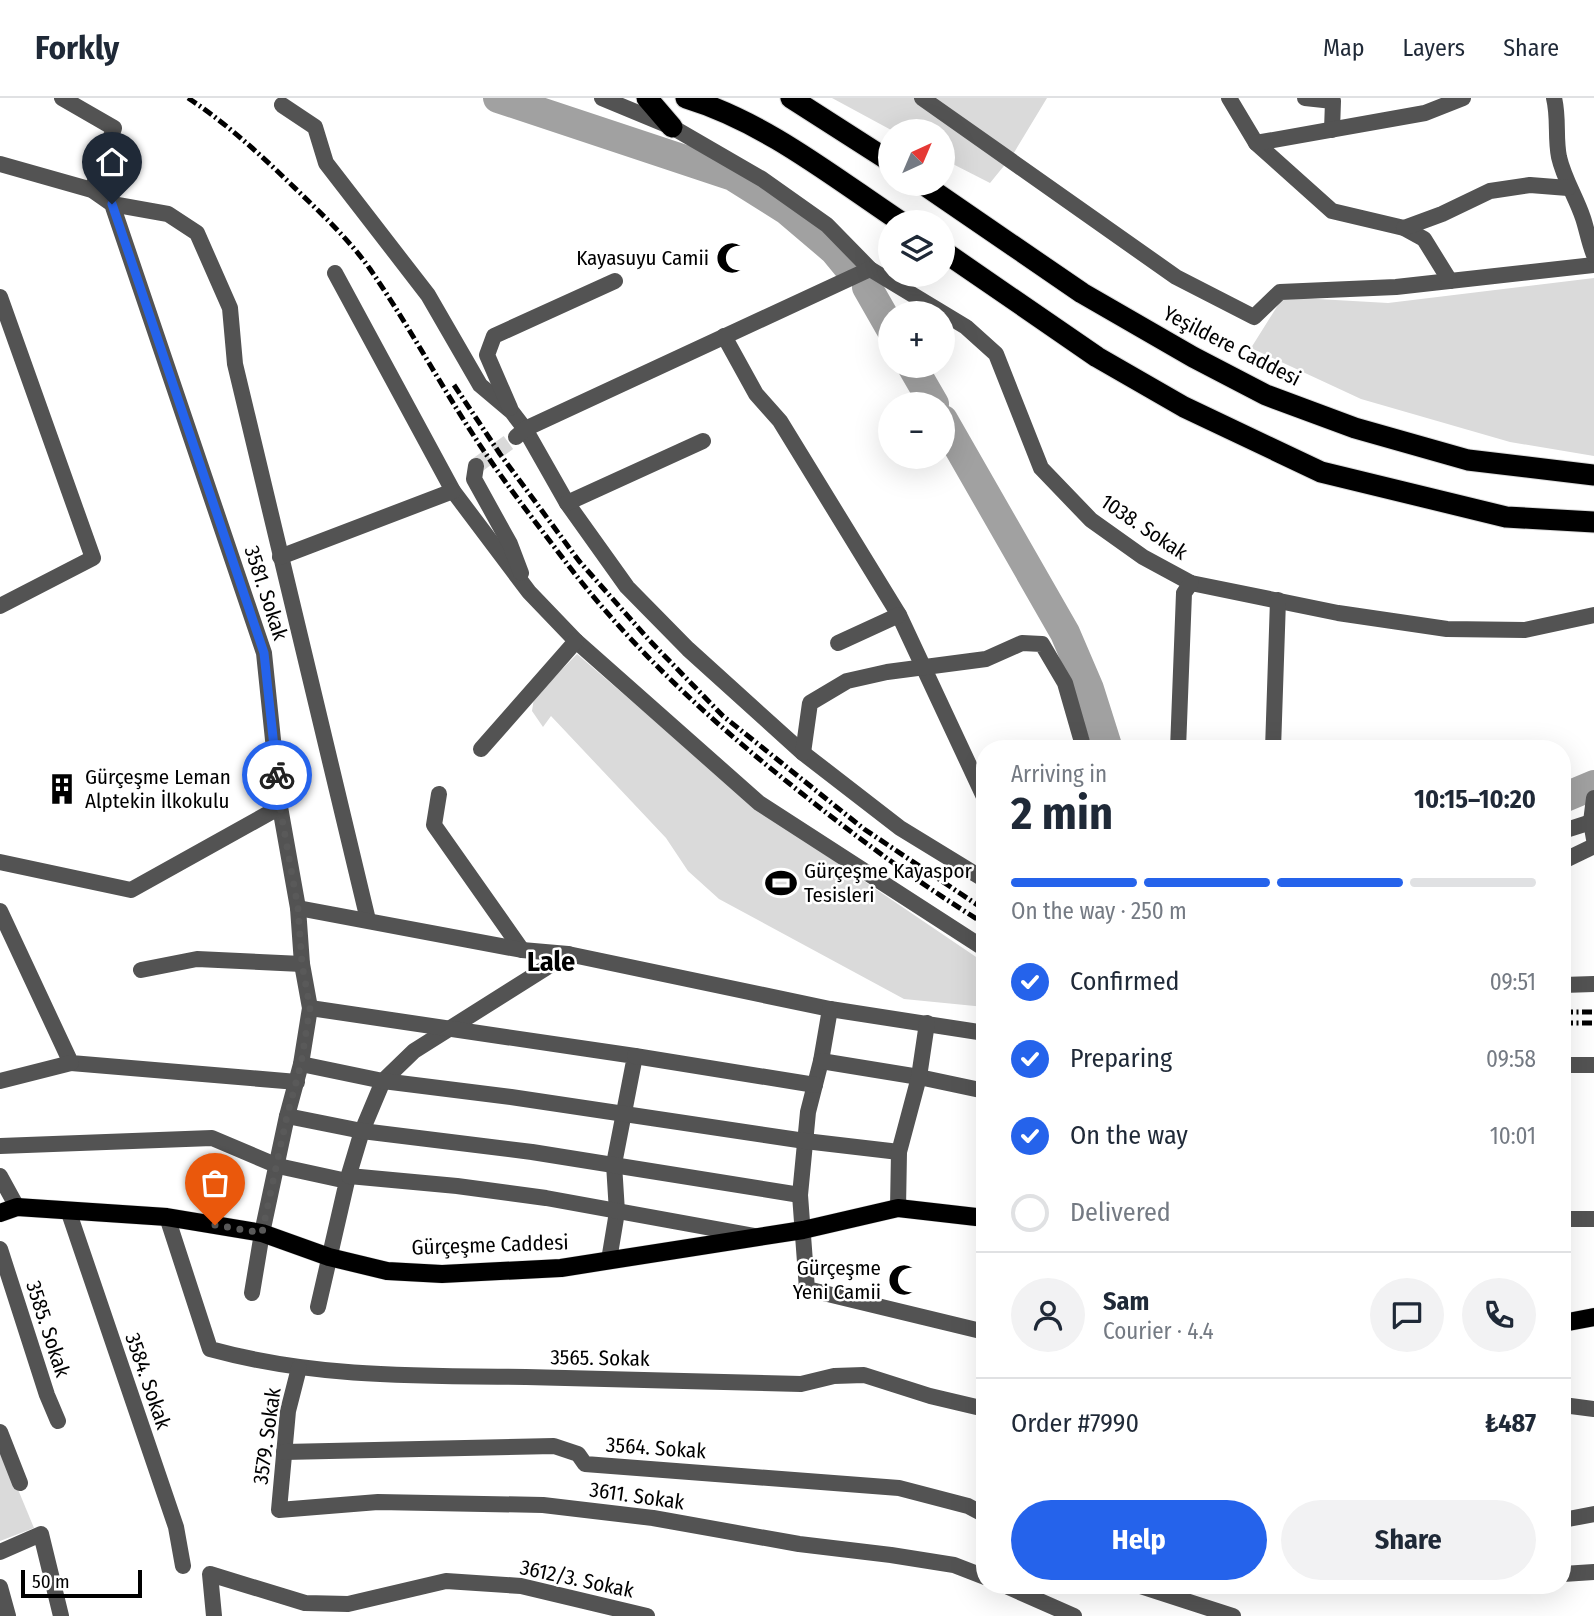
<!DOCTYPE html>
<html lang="en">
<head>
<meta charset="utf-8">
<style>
	:root { --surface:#fff; --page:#f2f2f3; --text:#1f2937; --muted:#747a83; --line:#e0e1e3; --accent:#2563eb }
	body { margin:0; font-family:"Fira Sans Condensed",sans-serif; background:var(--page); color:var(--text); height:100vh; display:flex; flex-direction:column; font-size:26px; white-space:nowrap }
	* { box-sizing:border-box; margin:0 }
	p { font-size:23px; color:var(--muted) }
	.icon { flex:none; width:38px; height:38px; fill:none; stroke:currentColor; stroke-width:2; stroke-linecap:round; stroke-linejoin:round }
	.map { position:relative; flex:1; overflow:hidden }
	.panel { position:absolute; left:976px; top:642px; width:595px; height:854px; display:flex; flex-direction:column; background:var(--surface); border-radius:28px; box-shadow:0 7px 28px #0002 }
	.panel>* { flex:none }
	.needle { width:46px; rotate:44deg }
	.controls { position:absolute; left:878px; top:21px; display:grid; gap:14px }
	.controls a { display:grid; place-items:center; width:77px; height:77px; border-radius:50%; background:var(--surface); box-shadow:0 7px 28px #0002; font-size:35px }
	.scale { position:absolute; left:21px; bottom:18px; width:121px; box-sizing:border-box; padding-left:7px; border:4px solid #000; border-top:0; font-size:19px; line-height:24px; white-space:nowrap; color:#000; -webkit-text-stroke:5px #fff; paint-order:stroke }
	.pin { position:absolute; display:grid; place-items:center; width:60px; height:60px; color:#fff; margin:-72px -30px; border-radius:50% 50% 50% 0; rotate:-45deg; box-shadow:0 0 7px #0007 }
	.pin .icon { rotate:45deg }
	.courier { position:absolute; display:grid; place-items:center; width:70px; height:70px; margin:-35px; border:5px solid #2563eb; border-radius:50%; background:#fff; color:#222; box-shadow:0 2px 9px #0007 }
	.overview em { font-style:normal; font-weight:700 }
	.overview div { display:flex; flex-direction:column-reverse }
	.overview { display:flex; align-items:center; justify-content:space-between; height:119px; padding:0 35px }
	h1 { font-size:46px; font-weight:700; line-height:52px }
	.bar { display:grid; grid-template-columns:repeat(4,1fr); gap:10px 7px; align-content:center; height:84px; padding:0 35px }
	.bar i { height:9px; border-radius:5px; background:var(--line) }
	.bar .on { background:var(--accent) }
	.bar p { grid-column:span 4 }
	.line { display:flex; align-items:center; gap:18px; padding:0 35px; border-top:2px solid var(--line) }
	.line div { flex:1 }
	.round { display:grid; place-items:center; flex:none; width:74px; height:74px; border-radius:37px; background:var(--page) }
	ol { padding:0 35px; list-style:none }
	li { display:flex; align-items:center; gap:21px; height:77px }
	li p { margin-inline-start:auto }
	li .icon { padding:7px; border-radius:50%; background:var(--accent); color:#fff; stroke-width:4 }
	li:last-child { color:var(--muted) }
	li i { width:38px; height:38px; border:4px solid var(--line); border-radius:50% }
	.action { display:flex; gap:14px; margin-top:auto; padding:14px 35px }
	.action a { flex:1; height:80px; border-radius:42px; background:var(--accent); color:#fff; font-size:28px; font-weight:700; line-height:80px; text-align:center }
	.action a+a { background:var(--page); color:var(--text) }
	header { display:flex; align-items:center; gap:42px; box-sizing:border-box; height:98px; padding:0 35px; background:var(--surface); border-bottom:2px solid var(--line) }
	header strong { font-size:33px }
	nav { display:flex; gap:38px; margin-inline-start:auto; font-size:24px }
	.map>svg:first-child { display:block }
	.green { fill:#dadada }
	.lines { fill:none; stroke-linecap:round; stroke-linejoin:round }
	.river { stroke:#a1a1a1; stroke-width:30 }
	.minor-tunnel { stroke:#d9d9d9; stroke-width:16; stroke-dasharray:16 8; stroke-linecap:butt }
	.major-casing { stroke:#dbdbdb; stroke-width:19 }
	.highway-casing { stroke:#dbdbdb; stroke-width:23 }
	.minor { stroke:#535353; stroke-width:16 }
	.major { stroke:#000; stroke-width:18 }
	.highway { stroke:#000; stroke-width:21 }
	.rail { stroke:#000; stroke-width:5; stroke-dasharray:10 3.5 2 3.5; stroke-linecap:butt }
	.done { stroke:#595959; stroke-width:7; stroke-dasharray:0 12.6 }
	.route { stroke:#2563eb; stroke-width:9 }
	.labels { text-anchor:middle; stroke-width:5; stroke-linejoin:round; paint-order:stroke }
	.poi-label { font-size:21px; fill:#000; stroke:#fff; text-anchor:end }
	.street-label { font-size:21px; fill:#000; stroke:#fff }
	.district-label { font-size:28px; font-weight:bold; fill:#000; stroke:#fff }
</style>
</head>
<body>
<header>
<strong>Forkly</strong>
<nav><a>Map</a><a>Layers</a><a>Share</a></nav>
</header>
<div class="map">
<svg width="1594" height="1518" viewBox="0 0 1594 1518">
	<rect width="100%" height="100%" fill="#fff"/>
	<!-- green -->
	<g class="green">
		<polygon points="832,0 1047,0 1012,58 990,85 943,61 943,33 893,33"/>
		<polygon points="1594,180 1594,358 1510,344 1361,301 1251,250 1283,199 1388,205"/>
		<polygon points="577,556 756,710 985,865 985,909 904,901 719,801 688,773 666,740 551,618 543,629 532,613 534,600"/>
		<polygon points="0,1348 34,1430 0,1443"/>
	</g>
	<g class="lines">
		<!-- river -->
		<g class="river">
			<polyline points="498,0 733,78 787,112 834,152 848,169"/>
			<polyline points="867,189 891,231"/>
			<polyline points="912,268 934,306"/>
			<polyline points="943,322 1065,535 1089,591 1108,651"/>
			<polyline points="1563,700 1594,687"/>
		</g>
		<!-- minor-tunnel -->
		<polyline class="minor-tunnel" points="476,368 516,339"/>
		<defs>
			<g id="major">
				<polyline points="0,1115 17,1109 167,1119 262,1135 329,1159 387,1173 442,1176 561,1170 803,1132 898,1110 985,1120"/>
				<polyline points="1563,1225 1594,1219"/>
			</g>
			<g id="highway">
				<polyline points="647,0 672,29"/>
				<path d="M686,0C765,24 832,78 901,124"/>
				<polyline points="791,0 891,64"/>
				<polyline points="923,86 1082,195 1193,259 1266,297 1355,330 1468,362 1594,377"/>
				<polyline points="943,153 1097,259 1184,309 1321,374 1506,419 1594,424"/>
			</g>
		</defs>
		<!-- major casing -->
		<use href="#major" class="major-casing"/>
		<!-- highway casing -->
		<use href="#highway" class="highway-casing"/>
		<!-- minor -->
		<g class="minor">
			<polyline points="62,0 114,30 92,92"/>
			<polyline points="602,0 672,29 762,81 827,127 870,171 966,229 996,256 1041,370 1091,422 1143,459 1191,485 1338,515 1447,531 1525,532 1594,517"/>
			<polyline points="922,0 1176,179 1254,219 1280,194 1396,189 1594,167"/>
			<polyline points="1229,0 1256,45 1332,113 1404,130 1424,141 1450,183"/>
			<polyline points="1305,0 1333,3 1332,32"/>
			<path d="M1554,0C1559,20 1555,39 1559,59C1564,81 1576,99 1583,120C1587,132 1589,145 1594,157"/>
			<polyline points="282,7 315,29 326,65 428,197 480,287 512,314 525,331 567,405 627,489 688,551 803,655 900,730 985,782"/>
			<polyline points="1256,45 1425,15 1463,0"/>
			<polyline points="0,66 92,92 112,106 264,555 280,709 298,810 302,866 310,910 301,966 287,1018 262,1135 252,1195"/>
			<polyline points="112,106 168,116 197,135 230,210 235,266 368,822"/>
			<polyline points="1404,130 1442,116 1490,93 1530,87 1568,90"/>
			<polyline points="335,175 453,393 529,494 576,543 759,705 985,851"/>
			<polyline points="0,199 93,460 0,508"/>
			<polyline points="724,238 756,296 780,323 899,517 985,701"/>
			<polyline points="510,310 487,257 494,238 615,183"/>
			<polyline points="516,339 525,331 870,171"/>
			<polyline points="476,368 474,381 510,446 521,475"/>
			<polyline points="567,405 703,343"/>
			<polyline points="280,459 453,393"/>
			<polyline points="838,545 899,517"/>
			<polyline points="481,651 576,543"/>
			<polyline points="1178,651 1184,495 1191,485"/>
			<polyline points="1273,651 1278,502"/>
			<polyline points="803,655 810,605 847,583 887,574 986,561 1022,545 1042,546 1065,585 1084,651"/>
			<polyline points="439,696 434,727 522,852"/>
			<polyline points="1594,700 1591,724 1594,741"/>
			<polyline points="1563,733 1594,723"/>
			<polyline points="1563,763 1594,748"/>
			<polyline points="0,764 131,792 280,709"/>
			<polyline points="298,810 522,852 568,856 414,953 383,983 362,1033 347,1083"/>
			<polyline points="0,813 71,965 297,984"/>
			<polyline points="568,856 830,911 985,935"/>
			<polyline points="141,872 197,861 302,866"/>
			<polyline points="1563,887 1594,886"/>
			<polyline points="310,910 635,958 614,1066 617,1114 609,1162"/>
			<polyline points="830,911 821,963 808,1014 800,1097 807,1191 985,1234"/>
			<polyline points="635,958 815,987"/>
			<polyline points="821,963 919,979 985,993"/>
			<polyline points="301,966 383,983 511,999 805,1043 899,1054"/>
			<polyline points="1563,967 1594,967"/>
			<polyline points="0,983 71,965"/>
			<polyline points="287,1018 362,1033 532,1054 800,1097"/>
			<polyline points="0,1048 212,1040 278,1068 347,1083 318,1209"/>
			<polyline points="0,1078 17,1109"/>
			<polyline points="349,1078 457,1088 546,1100 755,1138"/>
			<polyline points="898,1110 899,1054 919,979 927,925"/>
			<polyline points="68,1112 176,1429 183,1468"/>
			<path d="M167,1119L210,1251C316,1280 418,1278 526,1279C618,1281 709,1284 801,1286L834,1278L864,1277L930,1298L985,1311"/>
			<polyline points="1563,1121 1594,1121"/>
			<polyline points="0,1151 47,1297 58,1323"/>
			<polyline points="299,1270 288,1313 279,1412 378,1404 543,1407 653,1420 799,1446 891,1457 954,1467 985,1479"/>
			<polyline points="1563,1307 1594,1311"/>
			<polyline points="0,1334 20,1385"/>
			<polyline points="284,1354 554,1348 578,1356 585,1366 899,1390 968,1408 985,1417"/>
			<polyline points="1563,1422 1594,1416"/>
			<polyline points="0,1454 41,1436 61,1518"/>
			<polyline points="1563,1476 1594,1474"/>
			<polyline points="1006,1488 1074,1518"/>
			<polyline points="1140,1488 1233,1518"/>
			<polyline points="0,1489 8,1518"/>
			<polyline points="214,1518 210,1476 305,1505 348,1506 446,1483 521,1488 647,1518"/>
		</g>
		<!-- major -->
		<use href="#major" class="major"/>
		<!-- highway -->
		<use href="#highway" class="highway"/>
		<!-- rail -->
		<g class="rail">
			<path d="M188,0C229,27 264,60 299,94C324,118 350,143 370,171C412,232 446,298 488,359C513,396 541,431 568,467C634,553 715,627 800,694C860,742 920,786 985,826"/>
			<polyline points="454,287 500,356 579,463 650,543 723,618 864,731 985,812"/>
			<polyline points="1563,914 1594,914"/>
			<polyline points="1563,925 1594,925"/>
		</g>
	</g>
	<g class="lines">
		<!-- done -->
		<polyline class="done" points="215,1127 262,1135 287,1018 301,966 310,910 302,866 298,810 280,709 277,677"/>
		<!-- route -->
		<polyline class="route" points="112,106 264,555 277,677"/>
	</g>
	<!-- icons -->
	<defs>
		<symbol id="mosque-bare" viewBox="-9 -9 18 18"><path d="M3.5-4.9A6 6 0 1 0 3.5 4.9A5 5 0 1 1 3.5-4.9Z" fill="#000" stroke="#fff" stroke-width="2.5" paint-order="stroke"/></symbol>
		<symbol id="building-bare" viewBox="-9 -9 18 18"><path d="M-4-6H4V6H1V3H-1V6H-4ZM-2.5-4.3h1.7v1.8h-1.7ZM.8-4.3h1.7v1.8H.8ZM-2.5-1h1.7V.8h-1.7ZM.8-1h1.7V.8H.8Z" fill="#000" stroke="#fff" stroke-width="2.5" paint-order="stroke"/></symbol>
		<symbol id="stadium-bare" viewBox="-9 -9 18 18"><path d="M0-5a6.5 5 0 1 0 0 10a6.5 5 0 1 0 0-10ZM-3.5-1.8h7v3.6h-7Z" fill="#000" stroke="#fff" stroke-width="2.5" paint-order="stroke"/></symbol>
	</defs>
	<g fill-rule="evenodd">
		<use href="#mosque-bare" x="710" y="138" width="44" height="44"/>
		<use href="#building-bare" x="40" y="669" width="44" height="44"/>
		<use href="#stadium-bare" x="759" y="763" width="44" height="44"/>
		<use href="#mosque-bare" x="882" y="1160" width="44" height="44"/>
	</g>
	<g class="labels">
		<!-- poi labels -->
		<g class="poi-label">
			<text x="709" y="167">Kayasuyu Camii</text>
			<text x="85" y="686" text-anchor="start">Gürçeşme Leman<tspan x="85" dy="24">Alptekin İlkokulu</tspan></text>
			<text x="804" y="780" text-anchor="start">Gürçeşme Kayaspor<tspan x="804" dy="24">Tesisleri</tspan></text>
			<text x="881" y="1177">Gürçeşme<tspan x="881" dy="24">Yeni Camii</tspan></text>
		</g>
		<!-- street labels -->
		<g class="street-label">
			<text transform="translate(1232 248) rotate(27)" y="7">Yeşildere Caddesi</text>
			<text transform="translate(1144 429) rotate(34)" y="7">1038. Sokak</text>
			<text transform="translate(266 495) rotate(72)" y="7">3581. Sokak</text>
			<text transform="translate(490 1147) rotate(-2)" y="7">Gürçeşme Caddesi</text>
			<text transform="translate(48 1231) rotate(72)" y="7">3585. Sokak</text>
			<text transform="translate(600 1260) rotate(1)" y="7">3565. Sokak</text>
			<text transform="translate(148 1283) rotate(71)" y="7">3584. Sokak</text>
			<text transform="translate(267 1338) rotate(-82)" y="7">3579. Sokak</text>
			<text transform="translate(656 1350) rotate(4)" y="7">3564. Sokak</text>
			<text transform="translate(637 1398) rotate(8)" y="7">3611. Sokak</text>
			<text transform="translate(577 1481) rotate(12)" y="7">3612/3. Sokak</text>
		</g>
		<!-- district labels -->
		<g class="district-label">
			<text x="551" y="873">Lale</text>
		</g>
	</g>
</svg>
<div class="controls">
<a><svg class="needle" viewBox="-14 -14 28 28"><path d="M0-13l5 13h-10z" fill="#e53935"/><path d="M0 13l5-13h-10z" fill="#747a83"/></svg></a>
<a><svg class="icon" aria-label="layers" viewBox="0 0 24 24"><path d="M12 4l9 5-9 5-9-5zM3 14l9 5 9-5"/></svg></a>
<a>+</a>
<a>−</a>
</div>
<div class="scale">50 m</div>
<div class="pin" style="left:215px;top:1127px;background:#ea580c"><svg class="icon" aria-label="bag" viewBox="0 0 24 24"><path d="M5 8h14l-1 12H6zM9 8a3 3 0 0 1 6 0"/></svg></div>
<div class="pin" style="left:112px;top:106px;background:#1f2937"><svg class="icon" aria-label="home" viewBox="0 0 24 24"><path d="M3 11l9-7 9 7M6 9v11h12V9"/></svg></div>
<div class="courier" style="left:277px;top:677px"><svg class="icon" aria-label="bike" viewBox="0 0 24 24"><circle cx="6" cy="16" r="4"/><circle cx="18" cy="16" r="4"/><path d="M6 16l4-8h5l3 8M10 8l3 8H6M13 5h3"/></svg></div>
<section class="panel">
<div class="overview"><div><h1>2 min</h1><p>Arriving in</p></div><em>10:15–10:20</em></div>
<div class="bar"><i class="on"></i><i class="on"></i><i class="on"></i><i></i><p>On the way · 250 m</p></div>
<ol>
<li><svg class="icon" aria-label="check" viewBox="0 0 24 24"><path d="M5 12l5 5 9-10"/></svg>Confirmed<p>09:51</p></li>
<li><svg class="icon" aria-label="check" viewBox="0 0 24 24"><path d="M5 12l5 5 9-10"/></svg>Preparing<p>09:58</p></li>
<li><svg class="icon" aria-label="check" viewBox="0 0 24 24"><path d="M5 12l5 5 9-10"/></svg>On the way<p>10:01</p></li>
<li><i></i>Delivered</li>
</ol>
<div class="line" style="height:126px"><a class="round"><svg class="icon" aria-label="person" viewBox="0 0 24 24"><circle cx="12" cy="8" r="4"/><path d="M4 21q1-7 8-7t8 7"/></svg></a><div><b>Sam</b><p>Courier · 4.4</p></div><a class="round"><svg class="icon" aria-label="chat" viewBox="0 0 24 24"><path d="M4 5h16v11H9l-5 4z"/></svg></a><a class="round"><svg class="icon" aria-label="phone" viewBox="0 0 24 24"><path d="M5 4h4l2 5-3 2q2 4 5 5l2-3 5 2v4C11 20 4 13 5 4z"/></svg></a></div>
<div class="line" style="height:91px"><div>Order #7990</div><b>₺487</b></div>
<div class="action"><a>Help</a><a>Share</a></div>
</section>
</div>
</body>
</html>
